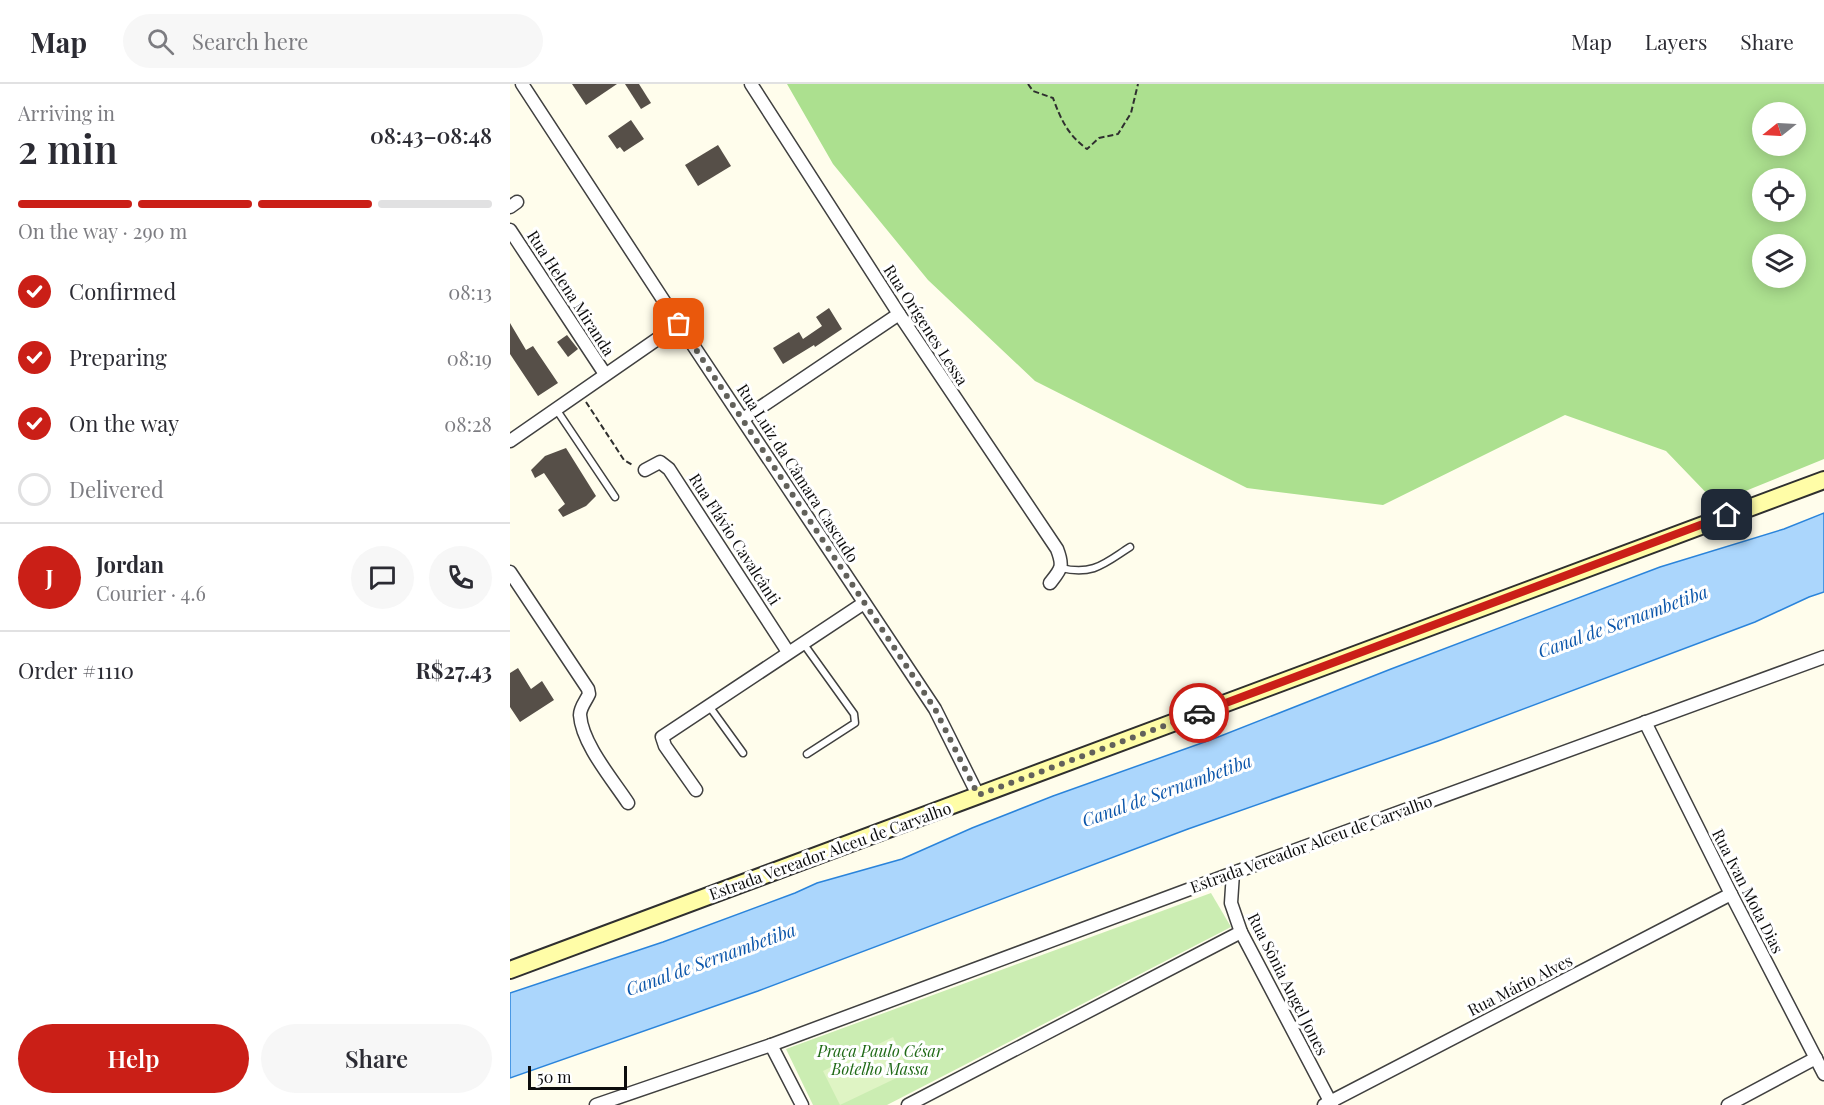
<!DOCTYPE html>
<html lang="en">
<head>
<meta charset="utf-8">
<style>
	:root { --surface:#fff; --page:#f7f7f7; --text:#2b2b33; --muted:#7c7c81; --line:#e1e1e2; --accent:#ca1f17 }
	body { margin:0; font-family:"Playfair Display",serif; background:var(--page); color:var(--text); height:100vh; display:flex; flex-direction:column; font-size:22px; white-space:nowrap }
	* { box-sizing:border-box; margin:0 }
	p { font-size:20px; color:var(--muted) }
	.icon { flex:none; width:33px; height:33px; fill:none; stroke:currentColor; stroke-width:2; stroke-linecap:round; stroke-linejoin:round }
	.map { position:relative; flex:1; overflow:hidden }
	.side { display:flex; flex-direction:column; background:var(--surface); width:510px }
	.side>* { flex:none }
	.needle { width:39px; rotate:252deg }
	.tools { position:absolute; left:1242px; top:18px; display:grid; gap:12px }
	.tools a { display:grid; place-items:center; width:54px; height:54px; border-radius:50%; background:var(--surface); box-shadow:0 3px 15px #0003; font-size:30px }
	.scale { position:absolute; left:18px; bottom:15px; width:99px; box-sizing:border-box; padding-left:6px; border:3px solid #0d0d0d; border-top:0; font-size:16px; line-height:21px; white-space:nowrap; color:#0d0d0d; -webkit-text-stroke:4px #fff; paint-order:stroke }
	.pin { position:absolute; display:grid; place-items:center; width:51px; height:51px; color:#fff; margin:-26px; border-radius:12px; box-shadow:0 3px 9px #0006 }
	.courier { position:absolute; display:grid; place-items:center; width:60px; height:60px; margin:-30px; border:4px solid #ca1f17; border-radius:50%; background:#fff; color:#222; box-shadow:0 2px 8px #0007 }
	.head em { font-style:normal; font-weight:600 }
	.head div { display:flex; flex-direction:column-reverse }
	.head { display:flex; align-items:center; justify-content:space-between; height:102px; padding:0 18px }
	h1 { font-size:39px; font-weight:600; line-height:45px }
	.bar { display:grid; grid-template-columns:repeat(4,1fr); gap:9px 6px; align-content:center; height:72px; padding:0 18px }
	.bar i { height:8px; border-radius:4px; background:var(--line) }
	.bar .on { background:var(--accent) }
	.bar p { grid-column:span 4 }
	.line { display:flex; align-items:center; gap:15px; padding:0 18px; border-top:2px solid var(--line) }
	.line div { flex:1 }
	.round { display:grid; place-items:center; flex:none; width:63px; height:63px; border-radius:32px; background:var(--page) }
	ol { padding:0 18px; list-style:none }
	li { display:flex; align-items:center; gap:18px; height:66px }
	li p { margin-inline-start:auto }
	li .icon { padding:6px; border-radius:50%; background:var(--accent); color:#fff; stroke-width:4 }
	li:last-child { color:var(--muted) }
	li i { width:33px; height:33px; border:3px solid var(--line); border-radius:50% }
	.action { display:flex; gap:12px; margin-top:auto; padding:12px 18px }
	.action a { flex:1; height:69px; border-radius:36px; background:var(--accent); color:#fff; font-size:24px; font-weight:600; line-height:69px; text-align:center }
	.action a+a { background:var(--page); color:var(--text) }
	header { display:flex; align-items:center; gap:36px; box-sizing:border-box; height:84px; padding:0 30px; background:var(--surface); border-bottom:2px solid var(--line) }
	header strong { font-size:28px }
	nav { display:flex; gap:33px; margin-inline-start:auto; font-size:21px }
	.search { width:420px; height:54px; background:var(--page); display:flex; align-items:center; gap:15px; box-sizing:border-box; padding:0 21px; border-radius:33px; color:var(--muted); font-size:22px }
	main { display:flex; flex:1; min-height:0 }
	.map>svg:first-child { display:block }
	.green { fill:#cbedb2 }
	.forest { fill:#ace08f; fill-rule:evenodd }
	.pitch { fill:#dff4c4 }
	.water { fill:#abd6fc; stroke:#2a84db; stroke-width:1.5 }
	.building { fill:#564f48 }
	.lines { fill:none; stroke-linecap:round; stroke-linejoin:round }
	.lane-casing { stroke:#404040; stroke-width:9 }
	.street-casing { stroke:#404040; stroke-width:15 }
	.secondary-casing { stroke:#2f2f2f; stroke-width:20 }
	.path { stroke:#2f2f2f; stroke-width:2; stroke-dasharray:6 3; stroke-linecap:butt }
	.lane { stroke:#fff; stroke-width:6 }
	.street { stroke:#fff; stroke-width:12 }
	.secondary { stroke:#fffda7; stroke-width:16 }
	.done { stroke:#62615b; stroke-width:6; stroke-dasharray:0 10.8 }
	.route { stroke:#ca1f17; stroke-width:8 }
	.labels { text-anchor:middle; stroke-width:6; stroke-linejoin:round; paint-order:stroke }
	.street-label { font-size:16px; fill:#0d0d0d; stroke:#fff }
	.park-label { font-size:16px; font-style:italic; fill:#206a17; stroke:#fff }
	.water-label { font-size:18px; font-style:italic; fill:#0a55aa; stroke:#fff }
</style>
</head>
<body>
<header>
<strong>Map</strong>
<div class="search"><svg class="icon" aria-label="search" viewBox="0 0 24 24"><circle cx="10" cy="10" r="6"/><path d="M15 15l6 6"/></svg>Search here</div>
<nav><a>Map</a><a>Layers</a><a>Share</a></nav>
</header>
<main>
<section class="side">
<div class="head"><div><h1>2 min</h1><p>Arriving in</p></div><em>08:43–08:48</em></div>
<div class="bar"><i class="on"></i><i class="on"></i><i class="on"></i><i></i><p>On the way · 290 m</p></div>
<ol>
<li><svg class="icon" aria-label="check" viewBox="0 0 24 24"><path d="M5 12l5 5 9-10"/></svg>Confirmed<p>08:13</p></li>
<li><svg class="icon" aria-label="check" viewBox="0 0 24 24"><path d="M5 12l5 5 9-10"/></svg>Preparing<p>08:19</p></li>
<li><svg class="icon" aria-label="check" viewBox="0 0 24 24"><path d="M5 12l5 5 9-10"/></svg>On the way<p>08:28</p></li>
<li><i></i>Delivered</li>
</ol>
<div class="line" style="height:108px"><b class="round" style="background:var(--accent);color:#fff">J</b><div><b>Jordan</b><p>Courier · 4.6</p></div><a class="round"><svg class="icon" aria-label="chat" viewBox="0 0 24 24"><path d="M4 5h16v11H9l-5 4z"/></svg></a><a class="round"><svg class="icon" aria-label="phone" viewBox="0 0 24 24"><path d="M5 4h4l2 5-3 2q2 4 5 5l2-3 5 2v4C11 20 4 13 5 4z"/></svg></a></div>
<div class="line" style="height:78px"><div>Order #1110</div><b>R$27.43</b></div>
<div class="action"><a>Help</a><a>Share</a></div>
</section>
<div class="map">
<svg width="1314" height="1021" viewBox="0 0 1314 1021">
	<rect width="100%" height="100%" fill="#fffdec"/>
	<!-- green -->
	<polygon class="green" points="701,809 721,843 377,1021 303,1021 276,965"/>
	<!-- forest -->
	<path class="forest" d="M277,0H1314V375L1206,419L1156,367L1055,331L873,421L737,404L525,297L418,196L323,80ZM1252,28H1286V62H1252ZM1252,94H1286V128H1252ZM1252,160H1286V194H1252Z"/>
	<!-- pitch -->
	<polygon class="pitch" points="383,953 399,988 330,1021 313,987"/>
	<!-- water -->
	<polygon class="water" points="1314,429 1314,508 1299,513 1245,538 928,657 678,745 248,907 0,994 0,909 153,858 285,809 307,799 392,775 462,744 543,712 703,655 881,585 1150,483 1274,445"/>
	<!-- building -->
	<g class="building">
		<polygon points="62,0 107,0 76,21"/>
		<polygon points="115,0 129,0 141,19 131,25"/>
		<polygon points="121,36 134,55 114,68 110,63 107,65 98,52"/>
		<polygon points="208,61 221,82 188,102 175,81"/>
		<polygon points="319,224 332,245 305,263 304,261 273,280 263,264 289,248 293,255 312,242 306,233"/>
		<polygon points="0,239 16,266 23,262 48,299 28,312 0,270"/>
		<polygon points="57,251 68,265 58,273 47,258"/>
		<polygon points="56,364 86,412 76,422 53,433 48,426 55,420 34,389 25,394 21,386 35,372"/>
		<polygon points="8,584 21,605 32,597 44,616 10,638 0,623 0,589"/>
	</g>
	<g class="lines">
		<defs>
			<g id="lane">
				<polyline points="46,325 105,413"/>
				<path d="M551,484C583,492 595,479 620,463"/>
				<polyline points="293,559 344,630 345,639 297,670"/>
				<polyline points="199,622 233,669"/>
			</g>
			<g id="street">
				<polyline points="12,0 169,240 425,625 468,711"/>
				<path d="M241,0L389,230L547,465C554,483 551,485 540,499"/>
				<polyline points="0,123 7,118"/>
				<polyline points="0,146 95,290"/>
				<polyline points="233,335 389,230"/>
				<polyline points="0,357 169,240"/>
				<polyline points="135,386 150,378 159,385 278,568"/>
				<path d="M0,488L78,605L79,610C76,617 70,623 70,631C72,660 103,696 118,719"/>
				<polyline points="1135,638 1221,810 1314,990"/>
				<polyline points="186,706 155,662 152,653 354,519"/>
				<polyline points="723,789 721,819 731,848 822,1021"/>
				<polyline points="261,961 292,1021"/>
				<polyline points="86,1021 261,961 723,789 1314,573"/>
				<polyline points="398,1021 731,848"/>
				<polyline points="814,1021 1221,810"/>
				<polyline points="1218,1021 1306,974"/>
			</g>
			<polyline id="secondary" points="0,886 1314,396"/>
		</defs>
		<!-- lane casing -->
		<use href="#lane" class="lane-casing"/>
		<!-- street casing -->
		<use href="#street" class="street-casing"/>
		<!-- secondary casing -->
		<use href="#secondary" class="secondary-casing"/>
		<!-- path -->
		<g class="path">
			<path d="M518,0L523,7L543,14C551,36 558,51 577,65L589,54L608,50L621,29L628,0"/>
			<polyline points="76,318 114,376 124,382"/>
		</g>
		<!-- lane -->
		<use href="#lane" class="lane"/>
		<!-- street -->
		<use href="#street" class="street"/>
		<!-- secondary -->
		<use href="#secondary" class="secondary"/>
	</g>
	<g class="lines">
		<!-- done -->
		<polyline class="done" points="169,240 425,625 468,711 689,629"/>
		<!-- route -->
		<polyline class="route" points="689,629 1217,431"/>
	</g>
	<g class="labels">
		<!-- street labels -->
		<g class="street-label">
			<text transform="translate(61 209) rotate(57)" y="6">Rua Helena Miranda</text>
			<text transform="translate(416 241) rotate(57)" y="6">Rua Orígenes Lessa</text>
			<text transform="translate(288 389) rotate(57)" y="6">Rua Luiz da Câmara Cascudo</text>
			<text transform="translate(225 455) rotate(57)" y="6">Rua Flávio Cavalcânti</text>
			<text transform="translate(801 760) rotate(-20)" y="6">Estrada Vereador Alceu de Carvalho</text>
			<text transform="translate(320 767) rotate(-20)" y="6">Estrada Vereador Alceu de Carvalho</text>
			<text transform="translate(1238 807) rotate(63)" y="6">Rua Ivan Mota Dias</text>
			<text transform="translate(778 900) rotate(63)" y="6">Rua Sônia Angel Jones</text>
			<text transform="translate(1010 901) rotate(-27)" y="6">Rua Mário Alves</text>
		</g>
		<!-- park labels -->
		<g class="park-label">
			<text x="370" y="973">Praça Paulo César<tspan x="370" dy="18">Botelho Massa</tspan></text>
		</g>
		<!-- water labels -->
		<g class="water-label">
			<text transform="translate(1113 538) rotate(-20)" y="6">Canal de Sernambetiba</text>
			<text transform="translate(657 707) rotate(-20)" y="6">Canal de Sernambetiba</text>
			<text transform="translate(201 876) rotate(-20)" y="6">Canal de Sernambetiba</text>
		</g>
	</g>
</svg>
<div class="tools">
<a><svg class="needle" viewBox="-14 -14 28 28"><path d="M0-13l5 13h-10z" fill="#e53935"/><path d="M0 13l5-13h-10z" fill="#7c7c81"/></svg></a>
<a><svg class="icon" aria-label="locate" viewBox="0 0 24 24"><circle cx="12" cy="12" r="6"/><path d="M12 2v4M12 18v4M2 12h4M18 12h4"/></svg></a>
<a><svg class="icon" aria-label="layers" viewBox="0 0 24 24"><path d="M12 4l9 5-9 5-9-5zM3 14l9 5 9-5"/></svg></a>
</div>
<div class="scale">50 m</div>
<div class="pin" style="left:169px;top:240px;background:#ea580c"><svg class="icon" aria-label="bag" viewBox="0 0 24 24"><path d="M5 8h14l-1 12H6zM9 8a3 3 0 0 1 6 0"/></svg></div>
<div class="pin" style="left:1217px;top:431px;background:#1f2937"><svg class="icon" aria-label="home" viewBox="0 0 24 24"><path d="M3 11l9-7 9 7M6 9v11h12V9"/></svg></div>
<div class="courier" style="left:689px;top:629px"><svg class="icon" aria-label="car" viewBox="0 0 24 24"><path d="M5 17H2v-5l4-1 3-4h7l3 4 3 1v5h-3M9 17h6M6 11h13"/><circle cx="7" cy="17" r="2"/><circle cx="17" cy="17" r="2"/></svg></div>
</div>
</main>
</body>
</html>
